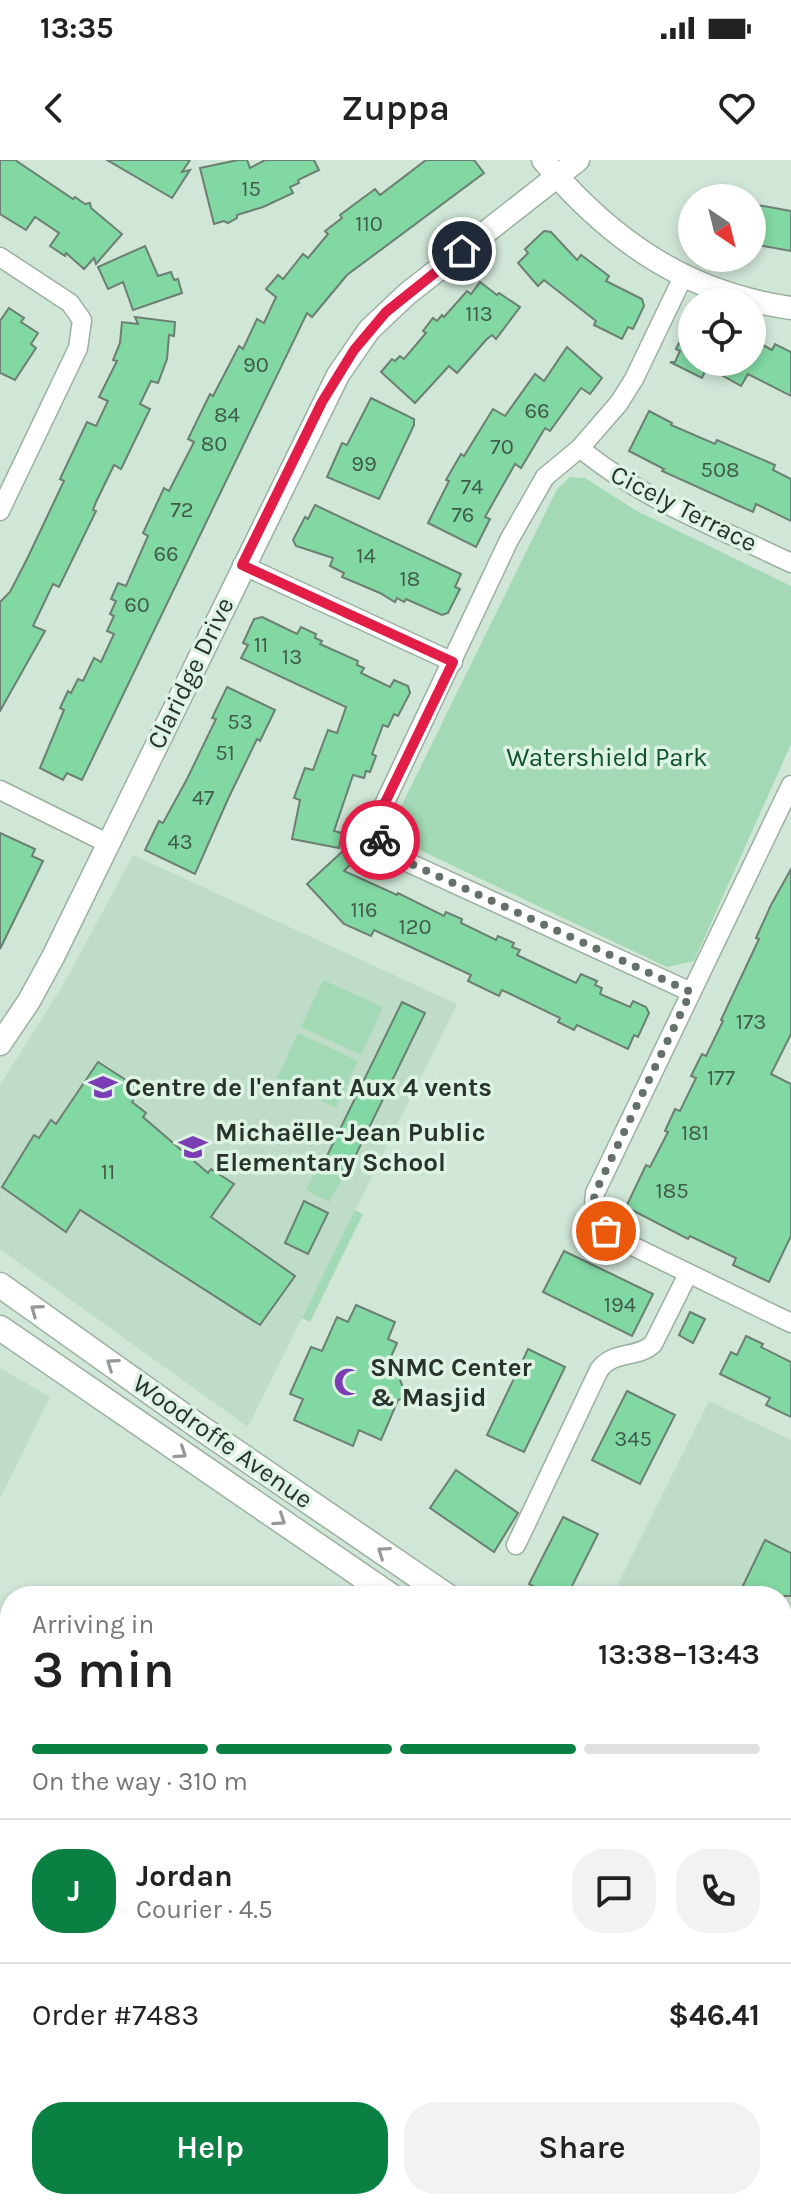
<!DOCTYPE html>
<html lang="en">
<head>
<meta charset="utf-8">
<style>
	:root { --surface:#fff; --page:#f2f2f2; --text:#222; --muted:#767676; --line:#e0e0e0; --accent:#0b8043 }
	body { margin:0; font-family:Karla,sans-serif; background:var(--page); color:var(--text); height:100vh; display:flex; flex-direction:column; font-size:30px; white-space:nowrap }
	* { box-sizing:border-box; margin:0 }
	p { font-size:26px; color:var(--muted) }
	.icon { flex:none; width:44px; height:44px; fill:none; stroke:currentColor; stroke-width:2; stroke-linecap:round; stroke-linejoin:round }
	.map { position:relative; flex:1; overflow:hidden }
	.sheet { position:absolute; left:0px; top:1426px; width:792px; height:624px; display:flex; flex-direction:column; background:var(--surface); border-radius:32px 32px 0 0; box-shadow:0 4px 12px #0003 }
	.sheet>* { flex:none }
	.needle { width:52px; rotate:145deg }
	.buttons { position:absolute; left:678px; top:24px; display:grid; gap:16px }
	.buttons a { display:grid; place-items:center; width:88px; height:88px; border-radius:50%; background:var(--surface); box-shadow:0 4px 12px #0003; font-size:40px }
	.pin { position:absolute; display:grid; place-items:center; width:68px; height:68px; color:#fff; margin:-34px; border:4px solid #fff; border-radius:50%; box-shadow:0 2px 8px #0007 }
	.courier { position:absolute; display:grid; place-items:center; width:80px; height:80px; margin:-40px; border:6px solid #e11d48; border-radius:50%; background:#fff; color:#222; box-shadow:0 2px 10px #0007 }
	.overview em { font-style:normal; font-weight:600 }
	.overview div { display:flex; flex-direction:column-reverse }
	.overview { display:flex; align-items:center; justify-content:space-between; height:136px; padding:0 32px }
	h1 { font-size:52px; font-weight:600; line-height:60px }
	.bar { display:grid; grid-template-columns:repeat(4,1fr); gap:12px 8px; align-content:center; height:96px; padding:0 32px }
	.bar i { height:10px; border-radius:6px; background:var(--line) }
	.bar .selected { background:var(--accent) }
	.bar p { grid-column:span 4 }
	.line { display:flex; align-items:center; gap:20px; padding:0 32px; border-top:2px solid var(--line) }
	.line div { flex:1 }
	.round { display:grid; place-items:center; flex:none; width:84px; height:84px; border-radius:32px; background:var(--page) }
	.primary-button { display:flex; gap:16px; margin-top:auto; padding:16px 32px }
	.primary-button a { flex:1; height:92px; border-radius:32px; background:var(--accent); color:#fff; font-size:32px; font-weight:600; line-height:92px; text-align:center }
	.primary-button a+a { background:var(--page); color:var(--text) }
	.status { display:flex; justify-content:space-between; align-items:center; height:56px; padding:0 40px; background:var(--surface); direction:ltr }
	.status svg { height:22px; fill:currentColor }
	header { display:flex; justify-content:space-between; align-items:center; height:104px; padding:0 32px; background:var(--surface); font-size:36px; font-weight:600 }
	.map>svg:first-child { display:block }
	.built { fill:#bfdcc8 }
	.green { fill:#a3d9b5 }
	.forest { fill:#6bc18d }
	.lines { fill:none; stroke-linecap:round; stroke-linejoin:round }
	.stream { stroke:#9d7ac4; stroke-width:5 }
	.building { fill:#82d8a3; stroke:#6b7f72; stroke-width:2 }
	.minor-casing { stroke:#9bb0a1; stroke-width:21 }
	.tertiary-casing { stroke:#9bb0a1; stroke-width:25 }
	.secondary-casing { stroke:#9bb0a1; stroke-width:27 }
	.minor { stroke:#fff; stroke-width:18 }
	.tertiary { stroke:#fff; stroke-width:22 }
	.secondary { stroke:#fff; stroke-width:24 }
	.oneway { stroke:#949896 }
	.done { stroke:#637168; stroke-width:8; stroke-dasharray:0 14.4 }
	.route { stroke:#e11d48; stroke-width:10 }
	.labels { text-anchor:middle; stroke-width:7; stroke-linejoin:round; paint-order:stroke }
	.number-label { font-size:22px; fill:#3f5c4a }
	.street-label { font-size:26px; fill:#29322c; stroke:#ddf3e4 }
	.park-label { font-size:26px; fill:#0f5130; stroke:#ddf3e4 }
	.poi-label { font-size:26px; font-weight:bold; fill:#29322c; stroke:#ddf3e4; text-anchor:start }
</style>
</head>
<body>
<div class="status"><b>13:35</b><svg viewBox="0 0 49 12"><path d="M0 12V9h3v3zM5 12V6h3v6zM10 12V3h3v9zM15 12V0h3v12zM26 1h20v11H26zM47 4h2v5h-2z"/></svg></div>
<header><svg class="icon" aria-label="back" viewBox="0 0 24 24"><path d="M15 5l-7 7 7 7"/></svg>Zuppa<svg class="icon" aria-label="heart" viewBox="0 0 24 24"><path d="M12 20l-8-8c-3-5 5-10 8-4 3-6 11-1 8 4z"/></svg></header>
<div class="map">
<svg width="791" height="2050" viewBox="0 0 791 2050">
	<rect width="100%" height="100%" fill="#d0e6d7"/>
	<!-- built -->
	<g class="built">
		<polygon points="133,695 457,844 248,1267 0,1089 0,925 65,822"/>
		<polygon points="0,1208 50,1237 0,1339"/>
		<polygon points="709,1241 791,1280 791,1613 782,1607 782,1436 612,1436"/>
	</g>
	<!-- green -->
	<g class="green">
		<polygon points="570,317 585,318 635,350 791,426 791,584 694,801 667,807 403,682 394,675 395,659 557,329"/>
		<polygon points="323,820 383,847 361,895 301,867"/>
		<polygon points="298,873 358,901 336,948 276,920"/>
		<polygon points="320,1003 344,1015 329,1042 306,1030"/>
		<polygon points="355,1050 363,1054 310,1162 302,1158"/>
	</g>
	<!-- forest -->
	<g class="forest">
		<polygon points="258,2040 328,2040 323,2050 255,2050"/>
		<polygon points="446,2040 590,2040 589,2046 584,2050 479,2050"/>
	</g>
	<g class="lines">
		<!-- stream -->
		<polyline class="stream" points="0,1958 10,1957"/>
	</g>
	<!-- building -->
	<g class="building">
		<polygon points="0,0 15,0 73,39 75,37 85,44 90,43 91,48 122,74 96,104 94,98 84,109 66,93 65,96 50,86 59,73 35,57 26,70 0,54"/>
		<polygon points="107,0 190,0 182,12 190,10 172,38"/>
		<polygon points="238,0 247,0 250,8 265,0 314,0 319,10 298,20 299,23 290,27 293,33 263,47 237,55 237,58 228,63 224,61 214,64 200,8"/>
		<polygon points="426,0 474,0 484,13 347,115 312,157 307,153 82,620 67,613 63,620 40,608 64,550 60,548 68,531 71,533 78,519 83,521 94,498 101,502 114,474 107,471 114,456 110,454 116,441 111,439 118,423 126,426 148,376 143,373 164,328 169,331 194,282 188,279 210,234 213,236 239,186 243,189 257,159 264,163 276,137 266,129 278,115 283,119 303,94 308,98 328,74 325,71 342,58 340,55 375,29 380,35"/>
		<polygon points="752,44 791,51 791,91 752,84"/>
		<polygon points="544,71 551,72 577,100 581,95 609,116 606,121 642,139 644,146 633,169 628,167 622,179 594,165 596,161 544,120 538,126 518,103 528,93 525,89"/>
		<polygon points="145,86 158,116 171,112 174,120 178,119 182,133 133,150 123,122 108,129 98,107"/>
		<polygon points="480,122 497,135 499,133 520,147 496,179 492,175 486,180 457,213 449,206 415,243 381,212 392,199 395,201 400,196 404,199 426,173 423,171 433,158 437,161 442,155 444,157 467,131 471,134"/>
		<polygon points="9,148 24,158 21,162 38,173 31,184 36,188 15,220 0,213 0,161"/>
		<polygon points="135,157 175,162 174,176 169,175 167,199 158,223 151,221 140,244 150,249 121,309 114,305 96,342 93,350 96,351 59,427 53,424 33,466 45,471 0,551 0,442 10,432 27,399 64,321 60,319 87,262 96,266 108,241 99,237 117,201 113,200 120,183 122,162 138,164"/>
		<polygon points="692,157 692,202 752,202 752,179 772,190 775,184 791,192 791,236 748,214 741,226 707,207 702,218 670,202 675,202 680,191 676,189"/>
		<polygon points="567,187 602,218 590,234 581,228 550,271 545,268 521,308 515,304 485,357 490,359 476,387 428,363 449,321 446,320 461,294 464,296 493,249 505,256 535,214 544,221"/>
		<polygon points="371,238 414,259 414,265 379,339 327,317 342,283 347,285"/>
		<polygon points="649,251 672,263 671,265 715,284 717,280 775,305 773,310 791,319 791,361 756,344 753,352 662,311 664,309 629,291"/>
		<polygon points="315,345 461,414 455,427 460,429 448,453 442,455 406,439 404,442 397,438 395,442 380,433 342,417 344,413 330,406 333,398 296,386 293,380 305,357 308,359"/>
		<polygon points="262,457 297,474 301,467 316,474 315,478 322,481 320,484 358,501 357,505 364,508 361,513 390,527 394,520 408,526 410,533 398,556 394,554 388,567 383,565 372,594 376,596 370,612 366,611 364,618 353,615 334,671 342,673 339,688 292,679 300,640 294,638 305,608 313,610 328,570 337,573 346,547 241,498 248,485 243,483 254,459"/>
		<polygon points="227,527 275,550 260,581 257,579 228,639 195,714 145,690 159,661 163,663 187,619 216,559 212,558"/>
		<polygon points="0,673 35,689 32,696 43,701 0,789"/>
		<polygon points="343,691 353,702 344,711 397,735 398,733 444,756 446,752 462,759 461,763 496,780 498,776 514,783 512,787 520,790 517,795 576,823 581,814 597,821 595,825 602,828 600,834 630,847 633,841 646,847 649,853 638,877 634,875 628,889 577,865 574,870 558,862 560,858 502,830 499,836 468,821 471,815 415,789 374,770 371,776 344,764 307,724"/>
		<polygon points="791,709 791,874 771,914 791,924 791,1076 769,1122 733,1105 736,1098 690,1076 688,1079 626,1047 646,1005 650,1007 668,972 665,971 675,949 680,951 696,918 691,916 702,894 706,896 723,861 721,860 759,779 756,778 771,745"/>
		<polygon points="402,842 425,853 347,1013 324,1002"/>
		<polygon points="98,902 140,929 132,942 146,953 143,957 208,1013 211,1009 234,1024 211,1057 295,1116 260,1165 80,1050 66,1072 2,1027 34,975 39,978 51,960 56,964"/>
		<polygon points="304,1041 328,1053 308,1094 285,1083"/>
		<polygon points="564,1091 653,1134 632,1176 543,1132"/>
		<polygon points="356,1145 395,1162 388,1179 397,1183 387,1206 396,1210 407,1237 398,1240 381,1280 359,1270 353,1286 294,1260 303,1239 290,1234 311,1187 322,1191 337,1157 348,1162"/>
		<polygon points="690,1152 705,1159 693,1183 679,1175"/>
		<polygon points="746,1176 763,1184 761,1187 791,1202 791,1257 766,1245 770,1238 720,1214 731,1192 737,1195"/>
		<polygon points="528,1189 565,1207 524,1292 487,1275"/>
		<polygon points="627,1231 675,1255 640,1324 592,1300"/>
		<polygon points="456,1310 518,1353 494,1392 430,1348"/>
		<polygon points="563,1357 598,1374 567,1436 554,1436 529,1424"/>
		<polygon points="765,1380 791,1393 791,1436 738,1436"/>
	</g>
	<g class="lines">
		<defs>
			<g id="minor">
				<polyline points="0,97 70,143 82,160 78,188 0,351"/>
				<path d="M683,117L634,219L619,243L580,288L545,317L509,380L379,655C377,674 378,684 394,696L691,832"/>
				<path d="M580,288C639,338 721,369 791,403"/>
				<polyline points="242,405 453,502"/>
				<path d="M791,625L595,1033C592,1054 597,1065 614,1077L791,1163"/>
				<polyline points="0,630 107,683"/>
				<path d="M516,1385L599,1210C613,1190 637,1199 653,1184L688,1114"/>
			</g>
			<g id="tertiary">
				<path d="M543,0C610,80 686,133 791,148"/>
				<polyline points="0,884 29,841 53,797 338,215 369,170 407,134 578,0"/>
				<polyline points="782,1736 791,1717"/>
				<polyline points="782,1773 791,1754"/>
				<polyline points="642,2050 645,2040"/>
				<polyline points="667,2050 672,2040"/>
			</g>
			<g id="secondary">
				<polyline points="0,1125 198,1266 447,1436"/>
				<polyline points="0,1168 391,1436"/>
				<polyline points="782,1667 791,1673"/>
				<polyline points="782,1704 791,1710"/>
				<polyline points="782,1815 791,1804"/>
			</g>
		</defs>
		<!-- minor casing -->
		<use href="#minor" class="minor-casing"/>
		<!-- tertiary casing -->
		<use href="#tertiary" class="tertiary-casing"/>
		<!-- secondary casing -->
		<use href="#secondary" class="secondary-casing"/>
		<!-- minor -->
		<use href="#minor" class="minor"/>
		<!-- tertiary -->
		<use href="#tertiary" class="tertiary"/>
		<!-- secondary -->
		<use href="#secondary" class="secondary"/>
	</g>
	<!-- one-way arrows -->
	<defs><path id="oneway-chevron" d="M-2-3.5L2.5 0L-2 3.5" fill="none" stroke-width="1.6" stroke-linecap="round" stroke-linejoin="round" transform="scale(2)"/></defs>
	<g class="oneway">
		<use href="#oneway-chevron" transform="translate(36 1150) rotate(-144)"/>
		<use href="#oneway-chevron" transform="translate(112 1204) rotate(-145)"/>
		<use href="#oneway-chevron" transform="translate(181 1293) rotate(34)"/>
		<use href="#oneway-chevron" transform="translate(280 1360) rotate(34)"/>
		<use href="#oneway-chevron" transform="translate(383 1392) rotate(-145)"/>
	</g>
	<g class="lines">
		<!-- done -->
		<path class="done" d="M380,680L383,688L394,696L691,832L595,1033C592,1048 594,1060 606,1071"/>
		<!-- route -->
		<polyline class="route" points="380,680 377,673 379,655 453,502 242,405 322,242 354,190 386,152 462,91"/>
	</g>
	<!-- icons -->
	<defs>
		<symbol id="school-bare" viewBox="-9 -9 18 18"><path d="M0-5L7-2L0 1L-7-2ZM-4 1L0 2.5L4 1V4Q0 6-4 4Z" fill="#7b3db3" stroke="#ddf3e4" stroke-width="2.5" paint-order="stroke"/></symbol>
		<symbol id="mosque-bare" viewBox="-9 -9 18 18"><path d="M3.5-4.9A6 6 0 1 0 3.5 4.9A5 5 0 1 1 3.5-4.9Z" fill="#7b3db3" stroke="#ddf3e4" stroke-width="2.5" paint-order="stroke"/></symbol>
	</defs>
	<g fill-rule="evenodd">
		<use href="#school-bare" x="83" y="907" width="40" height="40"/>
		<use href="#school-bare" x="173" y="967" width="40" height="40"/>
		<use href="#mosque-bare" x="328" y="1202" width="40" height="40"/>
	</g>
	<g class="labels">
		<!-- number labels -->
		<g class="number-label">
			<text x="251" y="36">15</text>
			<text x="369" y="71">110</text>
			<text x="479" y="161">113</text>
			<text x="256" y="212">90</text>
			<text x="537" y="258">66</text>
			<text x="227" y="262">84</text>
			<text x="214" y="291">80</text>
			<text x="502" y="294">70</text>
			<text x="364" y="311">99</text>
			<text x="720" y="317">508</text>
			<text x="472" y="334">74</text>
			<text x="182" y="357">72</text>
			<text x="463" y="362">76</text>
			<text x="166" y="401">66</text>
			<text x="366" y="403">14</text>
			<text x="410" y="426">18</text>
			<text x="137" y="452">60</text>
			<text x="261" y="492">11</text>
			<text x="292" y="504">13</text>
			<text x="240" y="569">53</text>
			<text x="225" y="600">51</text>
			<text x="203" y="645">47</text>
			<text x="180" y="689">43</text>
			<text x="364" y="757">116</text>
			<text x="415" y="774">120</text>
			<text x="751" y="869">173</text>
			<text x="721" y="925">177</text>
			<text x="695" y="980">181</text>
			<text x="108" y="1019">11</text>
			<text x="672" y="1038">185</text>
			<text x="620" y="1152">194</text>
			<text x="633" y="1286">345</text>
		</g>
		<!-- street labels -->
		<g class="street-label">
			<text transform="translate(684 348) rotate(27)" y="9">Cicely Terrace</text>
			<text transform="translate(190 513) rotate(-64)" y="9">Claridge Drive</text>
			<text transform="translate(223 1281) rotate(35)" y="9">Woodroffe Avenue</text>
		</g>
		<!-- park labels -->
		<g class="park-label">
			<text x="607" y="606">Watershield Park</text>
		</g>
		<!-- poi labels -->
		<g class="poi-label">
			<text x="125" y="936">Centre de l'enfant Aux 4 vents</text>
			<text x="215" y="981">Michaëlle-Jean Public<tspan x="215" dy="30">Elementary School</tspan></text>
			<text x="370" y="1216">SNMC Center<tspan x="370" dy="30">&amp; Masjid</tspan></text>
		</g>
	</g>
</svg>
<div class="buttons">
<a><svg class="needle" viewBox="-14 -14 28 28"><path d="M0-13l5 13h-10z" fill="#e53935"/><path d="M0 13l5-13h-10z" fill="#767676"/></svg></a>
<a><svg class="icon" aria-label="locate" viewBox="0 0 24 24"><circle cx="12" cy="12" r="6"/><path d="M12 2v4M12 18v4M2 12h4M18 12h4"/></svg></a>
</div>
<div class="pin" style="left:606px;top:1071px;background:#ea580c"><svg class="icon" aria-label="bag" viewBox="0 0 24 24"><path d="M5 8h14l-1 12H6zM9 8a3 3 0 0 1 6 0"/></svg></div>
<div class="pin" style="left:462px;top:91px;background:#1f2937"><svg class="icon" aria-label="home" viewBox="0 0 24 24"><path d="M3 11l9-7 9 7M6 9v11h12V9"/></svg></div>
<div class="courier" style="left:380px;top:680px"><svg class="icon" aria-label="bike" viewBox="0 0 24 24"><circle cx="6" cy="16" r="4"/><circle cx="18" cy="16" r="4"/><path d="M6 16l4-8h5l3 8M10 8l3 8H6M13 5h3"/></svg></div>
<section class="sheet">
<div class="overview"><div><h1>3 min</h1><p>Arriving in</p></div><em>13:38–13:43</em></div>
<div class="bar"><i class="selected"></i><i class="selected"></i><i class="selected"></i><i></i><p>On the way · 310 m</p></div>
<div class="line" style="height:144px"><b class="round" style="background:var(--accent);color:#fff">J</b><div><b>Jordan</b><p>Courier · 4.5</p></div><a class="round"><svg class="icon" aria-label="chat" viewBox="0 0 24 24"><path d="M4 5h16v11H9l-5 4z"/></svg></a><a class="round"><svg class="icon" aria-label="phone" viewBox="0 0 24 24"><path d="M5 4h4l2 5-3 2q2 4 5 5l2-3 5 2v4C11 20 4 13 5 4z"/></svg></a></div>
<div class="line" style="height:104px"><div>Order #7483</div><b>$46.41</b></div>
<div class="primary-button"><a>Help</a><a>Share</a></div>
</section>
</div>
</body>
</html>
